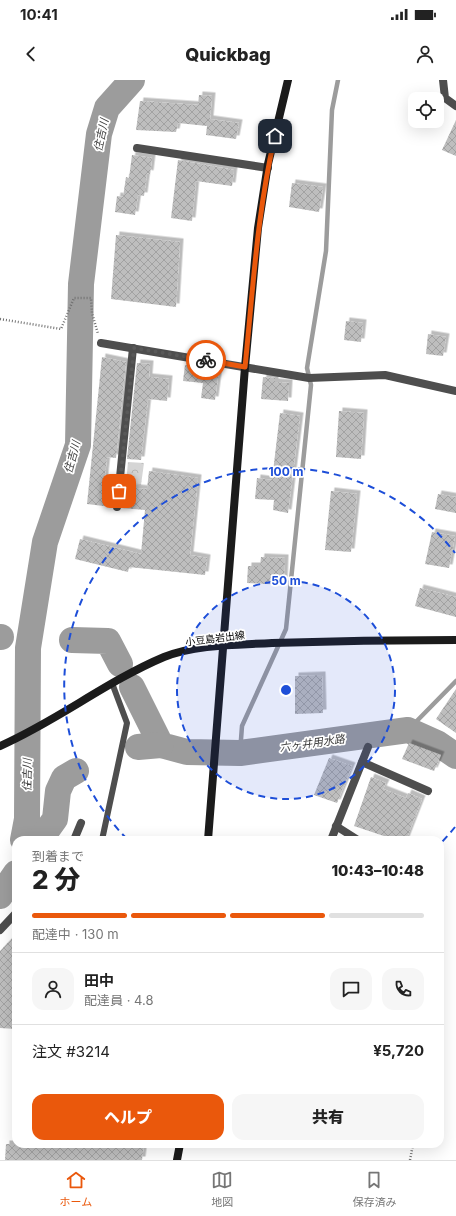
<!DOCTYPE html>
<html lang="ja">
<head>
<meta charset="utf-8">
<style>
	:root { --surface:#fff; --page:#f6f6f6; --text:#222; --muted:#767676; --line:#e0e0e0; --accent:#ea580c }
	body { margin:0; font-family:Inter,"Noto Sans JP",sans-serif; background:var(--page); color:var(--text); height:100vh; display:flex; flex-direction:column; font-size:15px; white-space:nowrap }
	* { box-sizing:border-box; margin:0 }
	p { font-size:13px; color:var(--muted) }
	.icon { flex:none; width:22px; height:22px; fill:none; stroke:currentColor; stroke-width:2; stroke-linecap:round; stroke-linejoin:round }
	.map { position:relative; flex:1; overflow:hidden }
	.details { position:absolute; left:12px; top:756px; width:432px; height:312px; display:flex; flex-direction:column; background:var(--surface); border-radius:12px; box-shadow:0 4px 16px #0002 }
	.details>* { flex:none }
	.tools { position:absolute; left:408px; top:12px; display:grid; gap:8px }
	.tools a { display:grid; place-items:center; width:36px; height:36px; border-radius:8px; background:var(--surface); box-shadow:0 4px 16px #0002; font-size:20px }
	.pin { position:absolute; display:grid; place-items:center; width:34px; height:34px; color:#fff; margin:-17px; border-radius:8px; box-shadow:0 2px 6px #0006 }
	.courier { position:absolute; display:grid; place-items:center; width:40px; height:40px; margin:-20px; border:3px solid #ea580c; border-radius:50%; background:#fff; color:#222; box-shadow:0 1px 5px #0007 }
	.head em { font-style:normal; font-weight:800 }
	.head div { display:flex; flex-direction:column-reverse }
	.head { display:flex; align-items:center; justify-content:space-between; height:68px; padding:0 20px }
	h1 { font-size:26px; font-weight:800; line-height:30px }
	.bar { display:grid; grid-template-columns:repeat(4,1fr); gap:6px 4px; align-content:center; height:48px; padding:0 20px }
	.bar i { height:5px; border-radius:3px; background:var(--line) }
	.bar .active { background:var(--accent) }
	.bar p { grid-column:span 4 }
	.line { display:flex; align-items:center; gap:10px; padding:0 20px; border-top:1px solid var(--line) }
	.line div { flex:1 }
	.round { display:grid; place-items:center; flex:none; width:42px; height:42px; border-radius:12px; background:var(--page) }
	.button { display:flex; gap:8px; margin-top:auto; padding:8px 20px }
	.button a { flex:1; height:46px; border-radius:12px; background:var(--accent); color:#fff; font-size:16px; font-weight:800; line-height:46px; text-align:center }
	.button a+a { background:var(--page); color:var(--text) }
	.status { display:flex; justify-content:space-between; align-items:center; height:28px; padding:0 20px; background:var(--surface); direction:ltr }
	.status svg { height:11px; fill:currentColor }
	header { display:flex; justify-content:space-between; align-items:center; height:52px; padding:0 20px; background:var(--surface); font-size:18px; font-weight:800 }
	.tabs { display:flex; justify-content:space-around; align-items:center; height:56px; border-top:1px solid var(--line); background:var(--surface); font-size:11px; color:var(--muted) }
	.tabs a { display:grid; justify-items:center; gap:2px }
	.tabs .active { color:var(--accent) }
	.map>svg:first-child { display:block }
	.park { fill:url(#park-crowns) }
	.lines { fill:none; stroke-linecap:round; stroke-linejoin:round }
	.stream { stroke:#9c9c9c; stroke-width:4.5 }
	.river { stroke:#9c9c9c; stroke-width:26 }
	.building { fill:url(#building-cross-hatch); filter:url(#shadow) }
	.path { stroke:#707070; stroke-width:2.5; stroke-dasharray:1 2; stroke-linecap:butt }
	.lane { stroke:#4e4e4e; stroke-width:6 }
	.street { stroke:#4e4e4e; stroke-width:8 }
	.secondary { stroke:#1b1b1b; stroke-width:8 }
	.done { stroke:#595959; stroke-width:4; stroke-dasharray:0 7.2 }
	.route { stroke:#ea580c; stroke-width:5 }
	.ring { fill:none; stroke:#1d4ed8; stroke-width:2; stroke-dasharray:7 5 }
	.labels { text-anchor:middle; stroke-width:3.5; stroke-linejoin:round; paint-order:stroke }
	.street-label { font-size:10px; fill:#000; stroke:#fff }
	.water-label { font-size:11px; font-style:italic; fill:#3d3d3d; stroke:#fff }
	.centre { fill:#1d4ed8; stroke:#fff; stroke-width:2 }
	.ring-label { font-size:12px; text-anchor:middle; font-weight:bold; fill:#1d4ed8; stroke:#fff; stroke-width:3.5; stroke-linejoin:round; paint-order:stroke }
</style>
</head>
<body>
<div class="status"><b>10:41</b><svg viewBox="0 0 49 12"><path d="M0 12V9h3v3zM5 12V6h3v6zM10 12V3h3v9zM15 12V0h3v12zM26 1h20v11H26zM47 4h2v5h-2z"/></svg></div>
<header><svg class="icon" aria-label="back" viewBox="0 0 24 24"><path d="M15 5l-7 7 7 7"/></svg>Quickbag<svg class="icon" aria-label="person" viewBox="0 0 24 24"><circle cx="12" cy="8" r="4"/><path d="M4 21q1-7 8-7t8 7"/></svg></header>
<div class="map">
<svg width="456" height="1080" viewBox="0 0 456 1080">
	<defs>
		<pattern id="park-crowns" width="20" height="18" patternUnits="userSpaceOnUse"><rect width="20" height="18" fill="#d5d5d5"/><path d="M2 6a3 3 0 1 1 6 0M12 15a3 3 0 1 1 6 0" fill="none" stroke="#b5b5b5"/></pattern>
		<pattern id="building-cross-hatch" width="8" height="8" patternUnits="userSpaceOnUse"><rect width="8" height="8" fill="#bebebe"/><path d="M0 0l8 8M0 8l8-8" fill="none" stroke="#a2a2a2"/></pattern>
		<filter id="shadow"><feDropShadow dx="3.5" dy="-3.5" stdDeviation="0" flood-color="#0004"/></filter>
	</defs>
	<rect width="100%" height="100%" fill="#fff"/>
	<!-- park -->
	<polygon class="park" points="128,382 144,383 141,405 126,403"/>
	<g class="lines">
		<!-- stream -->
		<g class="stream">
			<polyline points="408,650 456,601"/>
			<polyline points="240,673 242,646 286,549 311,305 307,288 326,171 332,30 338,0"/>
		</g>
		<!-- river -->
		<g class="river">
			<polyline points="0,557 1,557"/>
			<polyline points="72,560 108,561 120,584"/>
			<polyline points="132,607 161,665 187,672 240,673 408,650 437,663 456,676"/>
			<polyline points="138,667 161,665"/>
			<polyline points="23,760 27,739 28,568 45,462 78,365 81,204 99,54 107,28 132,0"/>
			<polyline points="40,760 55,739 58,711 64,698 76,691"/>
			<polyline points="0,816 16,793"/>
		</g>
	</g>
	<!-- building -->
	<g class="building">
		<polygon points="199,15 212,16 210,39 239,43 236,59 206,55 207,46 178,43 176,52 136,50 140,21 198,25"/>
		<polygon points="456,40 456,76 442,70"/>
		<polygon points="132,75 152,78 150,94 147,93 144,116 138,115 135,135 115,132 117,116 123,117 126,97 129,98"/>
		<polygon points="178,80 234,90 232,106 196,101 192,141 171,138"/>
		<polygon points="292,103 323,107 319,132 289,127"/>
		<polygon points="116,155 180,162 176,227 111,219"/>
		<polygon points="346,241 363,243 361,262 344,260"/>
		<polygon points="428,254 446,257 443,276 426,274"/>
		<polygon points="102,277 126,282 116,378 107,377 104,405 114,406 112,427 87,424"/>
		<polygon points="137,283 150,284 149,297 169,299 167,321 148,319 141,380 127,379"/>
		<polygon points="185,285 219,289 215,320 201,318 203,303 183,301"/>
		<polygon points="263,297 275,298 275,302 289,303 288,321 261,319"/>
		<polygon points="339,331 364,333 361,379 336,377"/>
		<polygon points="280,333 300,336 288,433 273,430 274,420 255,419 257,398 272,400"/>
		<polygon points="149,391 198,398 190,475 207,478 205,495 129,487 128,492 75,479 80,459 141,474 145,430 122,428 125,407 147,409"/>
		<polygon points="331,411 357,414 351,472 325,470"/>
		<polygon points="438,414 456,417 456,433 435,429"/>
		<polygon points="432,452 455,456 449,488 425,484"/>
		<polygon points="261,477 285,478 284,505 247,503 248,486 260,486"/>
		<polygon points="420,508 456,517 456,537 415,526"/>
		<polygon points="322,595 323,633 295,634 295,596"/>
		<polygon points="456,609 456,653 436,639"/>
		<polygon points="409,663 441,675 434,691 402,679"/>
		<polygon points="329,678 352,686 337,723 314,715"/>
		<polygon points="371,697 386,703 383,709 406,718 408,713 422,719 406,760 396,760 354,746"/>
		<polygon points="16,854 16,949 0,948 0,871"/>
		<polygon points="6,1064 144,1064 142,1080 5,1080"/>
	</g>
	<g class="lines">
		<!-- path -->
		<g class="path">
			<polyline points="0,239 61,249 74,218 91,218 92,233 98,254"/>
			<polyline points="410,1080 413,1064"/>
		</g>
		<!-- lane -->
		<polyline class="lane" points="102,760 127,643 112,603"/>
		<!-- street -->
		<g class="street">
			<polyline points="443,0 445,18 456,26"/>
			<polyline points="137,68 268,88"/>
			<polyline points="101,263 309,298 385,295 456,311"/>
			<polyline points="117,427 133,268"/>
			<polyline points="362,682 428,711"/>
			<polyline points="336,746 358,760"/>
			<polyline points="74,760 81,743"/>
			<polyline points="331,760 368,667"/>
			<polyline points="0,850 16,833"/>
		</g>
		<!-- secondary -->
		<g class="secondary">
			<path d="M0,666C57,641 107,601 164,577C196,564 238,565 272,563C333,561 395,560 456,560"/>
			<polyline points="208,760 245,287 258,148 268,84 288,0"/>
			<polyline points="177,1080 180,1064"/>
		</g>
	</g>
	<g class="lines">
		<!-- done -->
		<polyline class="done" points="119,411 134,268 206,280"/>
		<!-- route -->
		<path class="route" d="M206,280L245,287C253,210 257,132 275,56"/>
	</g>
	<!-- distance rings -->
	<circle cx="286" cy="610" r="109" fill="#1d4ed8" fill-opacity=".12"/>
	<g class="ring">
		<circle cx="286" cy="610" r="109"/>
		<path d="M455 747A218 218 0 0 1 440 764M127 759A218 218 0 1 1 455 473"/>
	</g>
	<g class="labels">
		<!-- street labels -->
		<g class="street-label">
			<text transform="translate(215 558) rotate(-7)" y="4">小豆島岩出線</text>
		</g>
		<!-- water labels -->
		<g class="water-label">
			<text transform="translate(101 55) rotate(-78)" y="4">住吉川</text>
			<text transform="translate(72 377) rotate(-75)" y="4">住吉川</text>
			<text transform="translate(312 663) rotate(-8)" y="4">六ヶ井用水路</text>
			<text transform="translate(27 695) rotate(-89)" y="4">住吉川</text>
		</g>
	</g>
	<circle cx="286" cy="610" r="6" class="centre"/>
	<g class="ring-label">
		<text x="286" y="396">100 m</text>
		<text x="286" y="505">50 m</text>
	</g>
</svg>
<div class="tools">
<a><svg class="icon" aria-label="locate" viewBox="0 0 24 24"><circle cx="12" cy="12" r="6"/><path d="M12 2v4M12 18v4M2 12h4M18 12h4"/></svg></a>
</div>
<div class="pin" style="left:119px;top:411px;background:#ea580c"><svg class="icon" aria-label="bag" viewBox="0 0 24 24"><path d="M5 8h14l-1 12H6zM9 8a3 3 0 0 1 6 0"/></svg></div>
<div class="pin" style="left:275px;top:56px;background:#1f2937"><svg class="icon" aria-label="home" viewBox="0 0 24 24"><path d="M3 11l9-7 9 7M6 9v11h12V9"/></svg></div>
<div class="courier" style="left:206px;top:280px"><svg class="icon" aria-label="bike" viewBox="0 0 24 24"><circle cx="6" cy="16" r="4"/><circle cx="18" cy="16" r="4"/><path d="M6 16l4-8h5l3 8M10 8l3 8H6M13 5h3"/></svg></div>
<section class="details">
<div class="head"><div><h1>2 分</h1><p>到着まで</p></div><em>10:43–10:48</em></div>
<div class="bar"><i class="active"></i><i class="active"></i><i class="active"></i><i></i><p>配達中 · 130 m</p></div>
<div class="line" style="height:72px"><a class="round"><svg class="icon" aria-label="person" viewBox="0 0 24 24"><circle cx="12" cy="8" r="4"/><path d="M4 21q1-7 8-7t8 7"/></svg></a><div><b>田中</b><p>配達員 · 4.8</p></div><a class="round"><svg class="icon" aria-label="chat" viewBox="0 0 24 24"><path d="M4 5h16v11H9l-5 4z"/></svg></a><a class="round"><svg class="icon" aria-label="phone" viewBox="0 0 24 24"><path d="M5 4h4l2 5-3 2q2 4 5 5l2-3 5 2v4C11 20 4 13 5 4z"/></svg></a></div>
<div class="line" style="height:52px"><div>注文 #3214</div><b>¥5,720</b></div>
<div class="button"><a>ヘルプ</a><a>共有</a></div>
</section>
</div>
<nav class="tabs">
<a class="active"><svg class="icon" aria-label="home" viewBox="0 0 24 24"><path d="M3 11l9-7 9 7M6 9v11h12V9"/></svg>ホーム</a>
<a><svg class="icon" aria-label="map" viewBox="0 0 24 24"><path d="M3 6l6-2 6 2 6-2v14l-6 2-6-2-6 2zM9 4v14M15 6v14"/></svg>地図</a>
<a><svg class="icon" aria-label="saved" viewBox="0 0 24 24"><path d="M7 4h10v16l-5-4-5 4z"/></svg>保存済み</a>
</nav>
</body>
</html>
